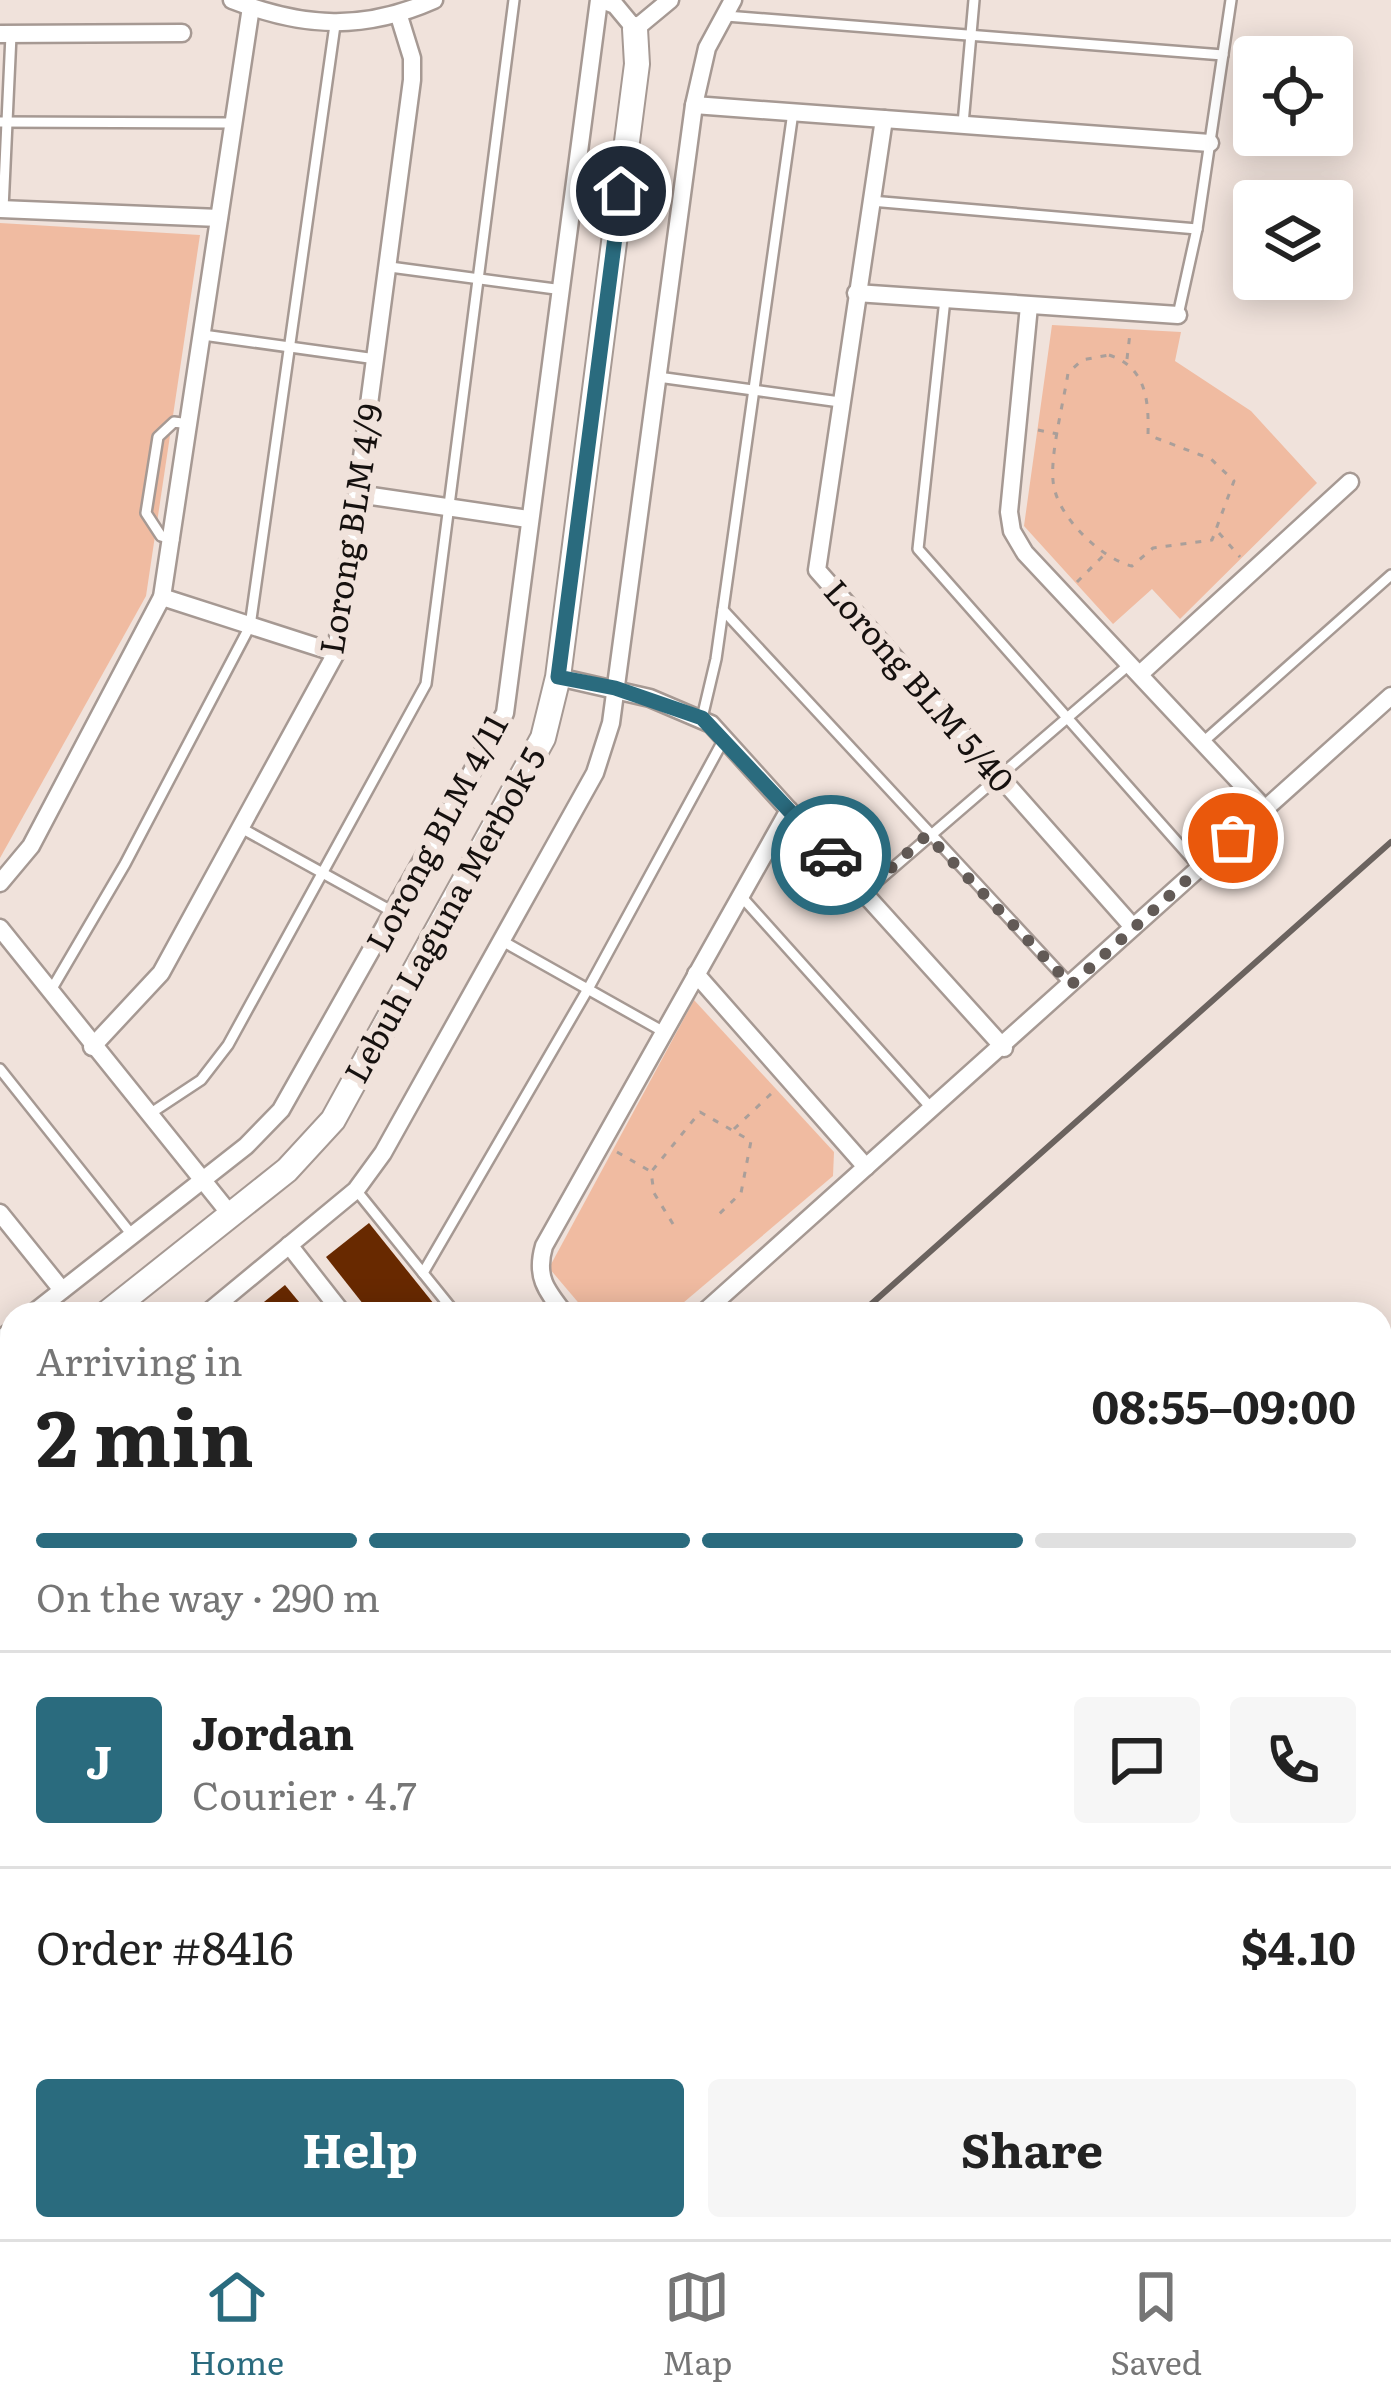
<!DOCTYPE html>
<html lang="en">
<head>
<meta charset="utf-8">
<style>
	:root { --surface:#fff; --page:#f6f6f6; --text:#222; --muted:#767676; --line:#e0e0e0; --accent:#2a6b7e }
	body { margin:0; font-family:Literata,serif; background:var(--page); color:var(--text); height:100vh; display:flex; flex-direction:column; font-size:45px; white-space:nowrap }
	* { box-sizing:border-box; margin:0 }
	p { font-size:39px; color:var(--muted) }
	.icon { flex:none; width:66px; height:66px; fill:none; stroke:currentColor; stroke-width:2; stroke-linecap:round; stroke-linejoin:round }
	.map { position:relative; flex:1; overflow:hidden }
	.sheet { position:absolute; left:0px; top:1302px; width:1392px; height:939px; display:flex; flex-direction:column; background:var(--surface); border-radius:36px 36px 0 0; box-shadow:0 6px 30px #0003 }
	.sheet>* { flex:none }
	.tools { position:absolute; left:1233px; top:36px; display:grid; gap:24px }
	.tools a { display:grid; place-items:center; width:120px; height:120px; border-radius:12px; background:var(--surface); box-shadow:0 6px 30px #0003; font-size:60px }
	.pin { position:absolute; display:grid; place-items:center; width:102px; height:102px; color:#fff; margin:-51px; border:6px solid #fff; border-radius:50%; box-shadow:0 3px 12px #0007 }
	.courier { position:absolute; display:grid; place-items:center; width:120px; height:120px; margin:-60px; border:9px solid #2a6b7e; border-radius:50%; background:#fff; color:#222; box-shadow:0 3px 15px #0007 }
	.summary em { font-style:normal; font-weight:700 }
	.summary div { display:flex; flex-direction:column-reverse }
	.summary { display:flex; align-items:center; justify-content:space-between; height:204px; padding:0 36px }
	h1 { font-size:78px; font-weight:700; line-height:90px }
	.bar { display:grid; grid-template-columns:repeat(4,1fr); gap:18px 12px; align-content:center; height:144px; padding:0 36px }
	.bar i { height:15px; border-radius:9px; background:var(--line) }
	.bar .selected { background:var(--accent) }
	.bar p { grid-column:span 4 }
	.line { display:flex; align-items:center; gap:30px; padding:0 36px; border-top:3px solid var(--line) }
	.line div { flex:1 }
	.round { display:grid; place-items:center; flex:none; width:126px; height:126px; border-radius:12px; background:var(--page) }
	.action { display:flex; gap:24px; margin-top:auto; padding:24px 36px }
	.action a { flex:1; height:138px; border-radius:12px; background:var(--accent); color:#fff; font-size:48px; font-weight:700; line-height:138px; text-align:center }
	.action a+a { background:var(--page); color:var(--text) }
	.menu { display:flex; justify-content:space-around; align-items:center; height:168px; border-top:3px solid var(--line); background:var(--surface); font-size:33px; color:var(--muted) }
	.menu a { display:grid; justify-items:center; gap:6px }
	.menu .selected { color:var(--accent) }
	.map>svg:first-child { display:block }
	.green { fill:#f0bba1 }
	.building { fill:#682900 }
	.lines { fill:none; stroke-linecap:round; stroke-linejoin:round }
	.lane-casing { stroke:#a69993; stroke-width:14 }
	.street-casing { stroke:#a69993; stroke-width:21 }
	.secondary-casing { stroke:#a69993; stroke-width:28 }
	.path { stroke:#aa9f9a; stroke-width:3; stroke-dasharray:6 9; stroke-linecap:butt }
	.lane { stroke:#fff; stroke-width:9 }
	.street { stroke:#fff; stroke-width:16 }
	.secondary { stroke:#fff; stroke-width:24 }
	.rail { stroke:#6b635f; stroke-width:6 }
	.done { stroke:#625a56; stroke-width:12; stroke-dasharray:0 21.6 }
	.route { stroke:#2a6b7e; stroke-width:15 }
	.labels { text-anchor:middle; stroke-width:12; stroke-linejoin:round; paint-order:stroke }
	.street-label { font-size:33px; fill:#16110f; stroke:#f0e2db }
</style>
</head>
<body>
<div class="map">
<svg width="1391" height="2239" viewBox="0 0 1391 2239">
	<rect width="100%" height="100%" fill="#f0e2db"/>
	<!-- green -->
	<g class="green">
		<polygon points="0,223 200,235 146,596 0,858"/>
		<polygon points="1052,325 1181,332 1175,361 1251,411 1317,483 1180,619 1152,589 1113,624 1024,526"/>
		<polygon points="694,1000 834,1152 833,1176 670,1314 588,1314 549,1268"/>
		<polygon points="0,1763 12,1778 12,1892 0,1902"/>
	</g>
	<!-- building -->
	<g class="building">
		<polygon points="369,1223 442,1314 371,1314 326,1257"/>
		<polygon points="285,1285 309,1314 249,1314"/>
	</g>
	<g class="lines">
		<defs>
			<g id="lane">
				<polyline points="726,16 1223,55"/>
				<polyline points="0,122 233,123"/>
				<polyline points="963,124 974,0"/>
				<polyline points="871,201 1197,229"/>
				<polyline points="3,209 11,35"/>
				<polyline points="390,267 563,290"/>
				<polyline points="945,299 918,549 1200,868"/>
				<polyline points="1178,315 1197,229 1231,0"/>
				<polyline points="203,335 376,359"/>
				<polyline points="658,377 840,402"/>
				<polyline points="174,540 161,536 146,513 158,437 174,422 189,424"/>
				<polyline points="723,610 1070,984"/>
				<polyline points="702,718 716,659 793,112"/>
				<polyline points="1203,742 1391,575"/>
				<polyline points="243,829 395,913"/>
				<polyline points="865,892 1131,663"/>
				<polyline points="740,895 933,1110"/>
				<polyline points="504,942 664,1032"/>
				<polyline points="50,992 125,864 250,626 335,25"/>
				<polyline points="0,1069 132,1235"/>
				<polyline points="148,1115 201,1080 228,1045 426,684 514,0"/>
				<polyline points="356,1190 423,1273"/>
				<polyline points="456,1314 423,1273 588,989 724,739"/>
				<polyline points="0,1600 5,1596 12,1604"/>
			</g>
			<g id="street">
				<path d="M232,0C304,28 364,31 434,0"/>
				<polyline points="602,0 615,5 635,29 670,0"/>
				<polyline points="0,34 182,33"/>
				<polyline points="694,105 1210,143"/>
				<polyline points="884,119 817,570 1133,927"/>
				<polyline points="0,209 219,218"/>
				<polyline points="856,293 1178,315"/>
				<polyline points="1029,306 1009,512 1012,531 1025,553 1265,809"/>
				<polyline points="358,494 528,519"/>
				<polyline points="162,597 336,653"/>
				<polyline points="1140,674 1350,482"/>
				<polyline points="558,677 650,698 711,724 1004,1048"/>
				<polyline points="0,883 31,846 162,597 251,7"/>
				<polyline points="0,928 230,1214"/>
				<polyline points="696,974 866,1167"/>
				<polyline points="92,1047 161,973 336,653 412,80 412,58 399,16"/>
				<polyline points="0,1213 62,1290"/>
				<polyline points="289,1245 343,1314"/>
				<polyline points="32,1314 246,1146 281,1110 505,713 599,0"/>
				<polyline points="206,1314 356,1190 383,1153 595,773 611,723 694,105 707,48 733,0"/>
				<path d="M565,1314C546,1290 535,1277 544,1246L789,810"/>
				<polyline points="702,1314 1391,696"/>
				<polyline points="0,1340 12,1330"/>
				<polyline points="0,1480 12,1470"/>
				<polyline points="0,1742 12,1754"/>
				<polyline points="0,1923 12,1912"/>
				<polyline points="1380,1982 1391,1982"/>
				<polyline points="12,2161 6,2168 12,2182"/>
				<polyline points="55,2229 65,2239"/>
				<polyline points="296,2229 305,2239"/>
				<polyline points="876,2239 877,2229"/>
			</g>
			<g id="secondary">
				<polyline points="106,1314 287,1170 333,1120 543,738 558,677 637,64 635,29"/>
				<polyline points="0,1399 12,1389"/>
			</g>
		</defs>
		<!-- lane casing -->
		<use href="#lane" class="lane-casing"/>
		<!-- street casing -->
		<use href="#street" class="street-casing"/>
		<!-- secondary casing -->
		<use href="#secondary" class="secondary-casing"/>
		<!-- path -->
		<g class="path">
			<path d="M1109,355C1146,367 1149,400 1148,435L1211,459L1234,481L1212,540L1153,548L1132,566C1102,559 1060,519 1054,487C1048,461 1064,401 1068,373L1082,360Z"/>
			<polyline points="1127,359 1130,333"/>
			<polyline points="1038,430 1058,434"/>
			<polyline points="1219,533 1240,557"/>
			<polyline points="1077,582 1104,555"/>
			<polyline points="734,1129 775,1090"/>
			<polyline points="617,1152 650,1171"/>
			<polyline points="673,1224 654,1193 651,1172 700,1112 751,1141 741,1193 716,1217"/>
			<polyline points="1380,2098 1391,2099"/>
		</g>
		<!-- lane -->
		<use href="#lane" class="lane"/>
		<!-- street -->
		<use href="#street" class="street"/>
		<!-- secondary -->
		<use href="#secondary" class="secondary"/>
		<!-- rail -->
		<g class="rail">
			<polyline points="860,1314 1391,842"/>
			<polyline points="0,2095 12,2085"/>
		</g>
	</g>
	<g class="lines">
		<!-- done -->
		<polyline class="done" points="831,855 865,892 927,835 1071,985 1233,838"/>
		<!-- route -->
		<polyline class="route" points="621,191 558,677 615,688 702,718 831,855"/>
	</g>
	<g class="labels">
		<!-- street labels -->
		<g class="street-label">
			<text transform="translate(351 529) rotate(-81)" y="12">Lorong BLM 4/9</text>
			<text transform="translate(919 686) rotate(49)" y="12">Lorong BLM 5/40</text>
			<text transform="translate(437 833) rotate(-62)" y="12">Lorong BLM 4/11</text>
			<text transform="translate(445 915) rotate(-61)" y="12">Lebuh Laguna Merbok 5</text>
		</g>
	</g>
</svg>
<div class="tools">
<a><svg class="icon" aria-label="locate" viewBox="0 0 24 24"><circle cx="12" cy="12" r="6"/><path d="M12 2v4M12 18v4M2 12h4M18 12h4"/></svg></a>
<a><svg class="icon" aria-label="layers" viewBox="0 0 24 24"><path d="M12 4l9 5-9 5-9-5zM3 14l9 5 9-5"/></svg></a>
</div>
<div class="pin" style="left:1233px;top:838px;background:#ea580c"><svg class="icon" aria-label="bag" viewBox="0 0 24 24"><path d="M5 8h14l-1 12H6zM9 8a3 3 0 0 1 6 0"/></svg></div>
<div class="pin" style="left:621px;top:191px;background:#1f2937"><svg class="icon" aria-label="home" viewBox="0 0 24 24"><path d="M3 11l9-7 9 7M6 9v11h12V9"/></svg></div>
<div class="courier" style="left:831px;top:855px"><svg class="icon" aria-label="car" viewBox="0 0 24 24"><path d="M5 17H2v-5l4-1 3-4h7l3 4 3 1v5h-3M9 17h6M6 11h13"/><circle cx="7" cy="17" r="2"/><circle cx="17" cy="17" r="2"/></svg></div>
<section class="sheet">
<div class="summary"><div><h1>2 min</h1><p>Arriving in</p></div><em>08:55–09:00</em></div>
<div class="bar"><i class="selected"></i><i class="selected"></i><i class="selected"></i><i></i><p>On the way · 290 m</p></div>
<div class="line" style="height:216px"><b class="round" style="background:var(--accent);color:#fff">J</b><div><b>Jordan</b><p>Courier · 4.7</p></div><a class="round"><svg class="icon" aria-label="chat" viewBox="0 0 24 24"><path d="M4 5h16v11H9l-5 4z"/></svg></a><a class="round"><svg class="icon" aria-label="phone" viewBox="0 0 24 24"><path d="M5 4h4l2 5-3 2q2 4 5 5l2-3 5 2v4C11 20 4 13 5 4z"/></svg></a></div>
<div class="line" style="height:156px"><div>Order #8416</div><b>$4.10</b></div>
<div class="action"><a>Help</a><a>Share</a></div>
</section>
</div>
<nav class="menu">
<a class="selected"><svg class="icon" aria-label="home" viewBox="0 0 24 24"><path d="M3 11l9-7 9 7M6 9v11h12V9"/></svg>Home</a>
<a><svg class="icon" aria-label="map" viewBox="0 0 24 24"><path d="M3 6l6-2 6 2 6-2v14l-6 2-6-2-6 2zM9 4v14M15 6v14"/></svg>Map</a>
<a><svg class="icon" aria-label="saved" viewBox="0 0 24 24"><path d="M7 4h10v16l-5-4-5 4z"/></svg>Saved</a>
</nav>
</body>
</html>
